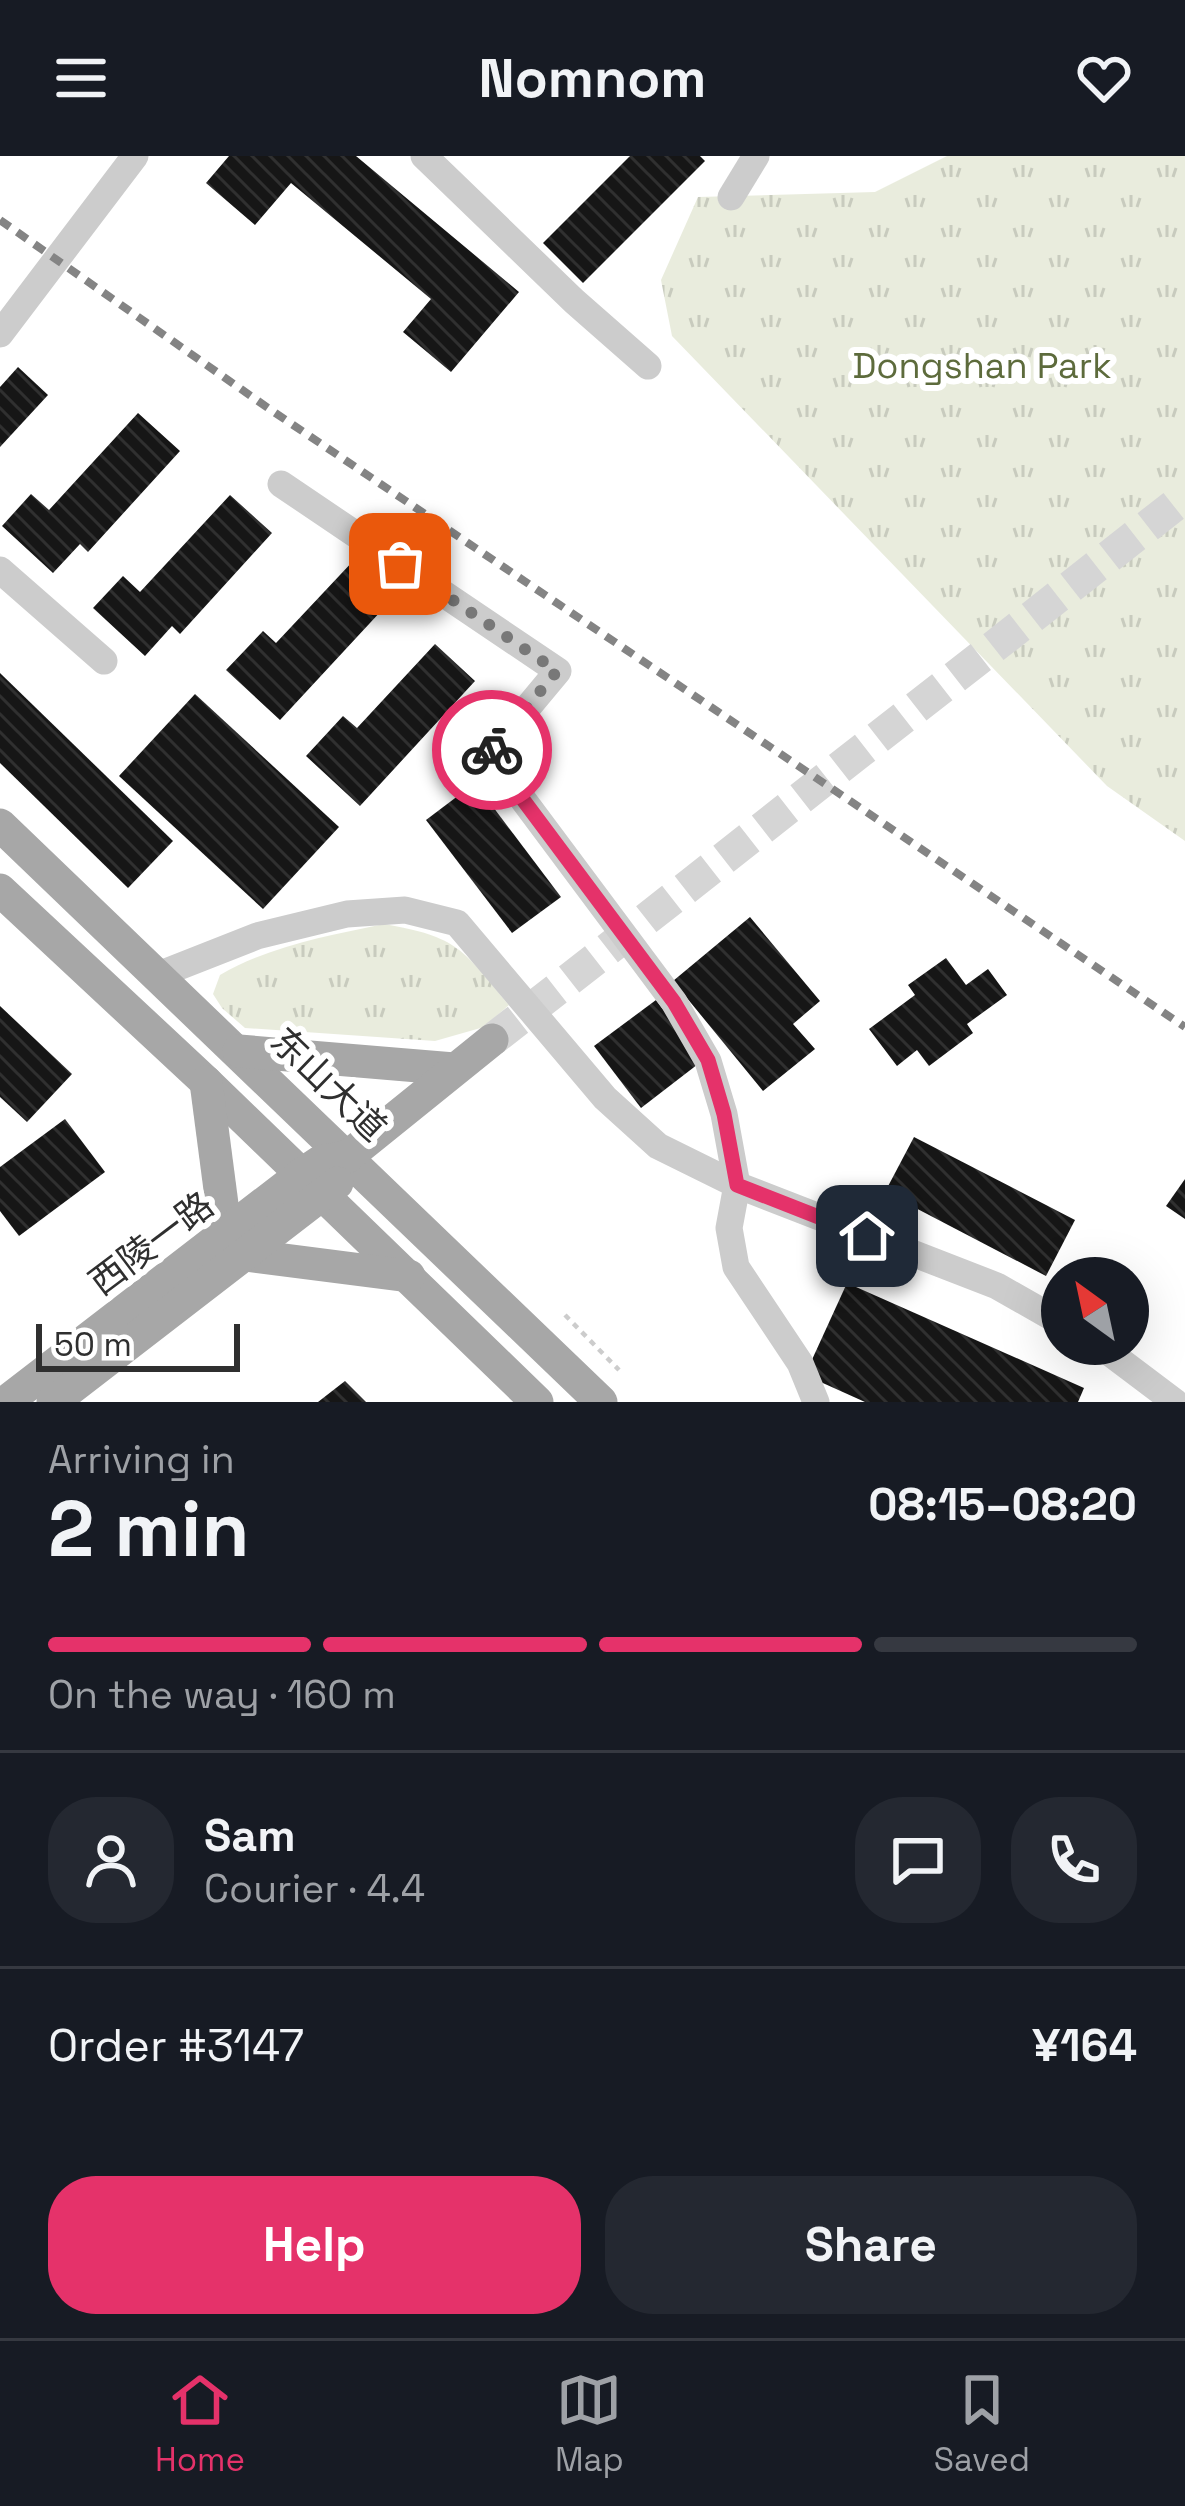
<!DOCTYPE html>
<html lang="en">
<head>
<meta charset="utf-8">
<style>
	:root { --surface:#171b24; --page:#242831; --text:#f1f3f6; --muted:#9ea1a6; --line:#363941; --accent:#e5326a }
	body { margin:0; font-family:"Space Grotesk","Noto Sans SC",sans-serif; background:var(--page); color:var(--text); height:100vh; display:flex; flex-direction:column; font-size:45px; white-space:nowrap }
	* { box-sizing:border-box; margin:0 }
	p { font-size:39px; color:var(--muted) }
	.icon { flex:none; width:66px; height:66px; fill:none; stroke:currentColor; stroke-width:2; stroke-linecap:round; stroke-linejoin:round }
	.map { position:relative; height:1246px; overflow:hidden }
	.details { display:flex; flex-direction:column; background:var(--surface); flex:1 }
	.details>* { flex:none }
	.needle { width:78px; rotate:327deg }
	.buttons { position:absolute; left:1041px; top:1101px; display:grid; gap:24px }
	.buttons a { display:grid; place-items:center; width:108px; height:108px; border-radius:50%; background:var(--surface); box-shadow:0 12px 48px #0002; font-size:60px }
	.scale { position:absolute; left:36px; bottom:30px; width:204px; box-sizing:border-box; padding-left:12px; border:6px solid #2f2f2f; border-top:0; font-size:33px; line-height:42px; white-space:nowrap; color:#2f2f2f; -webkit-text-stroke:9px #fff; paint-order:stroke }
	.pin { position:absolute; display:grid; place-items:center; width:102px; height:102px; color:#fff; margin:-51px; border-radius:24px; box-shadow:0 6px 18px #0006 }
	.courier { position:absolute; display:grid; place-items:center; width:120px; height:120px; margin:-60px; border:9px solid #e5326a; border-radius:50%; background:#fff; color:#222; box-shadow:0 3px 15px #0007 }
	.headline em { font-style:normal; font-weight:700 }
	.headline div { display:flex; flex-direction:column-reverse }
	.headline { display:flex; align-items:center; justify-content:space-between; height:204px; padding:0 48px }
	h1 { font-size:78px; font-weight:700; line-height:90px }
	.bar { display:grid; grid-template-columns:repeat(4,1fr); gap:18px 12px; align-content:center; height:144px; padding:0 48px }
	.bar i { height:15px; border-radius:9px; background:var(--line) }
	.bar .selected { background:var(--accent) }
	.bar p { grid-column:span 4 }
	.line { display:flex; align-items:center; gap:30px; padding:0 48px; border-top:3px solid var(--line) }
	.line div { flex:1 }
	.round { display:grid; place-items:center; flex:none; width:126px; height:126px; border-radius:48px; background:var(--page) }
	.primary-button { display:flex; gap:24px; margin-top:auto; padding:24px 48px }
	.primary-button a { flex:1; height:138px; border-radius:48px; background:var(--accent); color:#fff; font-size:48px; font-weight:700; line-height:138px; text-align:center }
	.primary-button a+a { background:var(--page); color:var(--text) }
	header { display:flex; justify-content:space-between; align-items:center; height:156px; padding:0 48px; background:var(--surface); font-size:54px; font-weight:700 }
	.tab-bar { display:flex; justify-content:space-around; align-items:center; height:168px; border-top:3px solid var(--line); background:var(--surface); font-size:33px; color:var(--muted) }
	.tab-bar a { display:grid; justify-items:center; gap:6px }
	.tab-bar .selected { color:var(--accent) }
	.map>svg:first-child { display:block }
	.grass { fill:url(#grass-tufts) }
	.building { fill:url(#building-back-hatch) }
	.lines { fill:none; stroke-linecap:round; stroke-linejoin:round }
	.major-tunnel { stroke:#d5d5d5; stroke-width:33; stroke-dasharray:33 16; stroke-linecap:butt }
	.path { stroke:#ccc; stroke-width:4.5; stroke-dasharray:6 6; stroke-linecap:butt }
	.minor { stroke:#ccc; stroke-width:27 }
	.major { stroke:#a7a7a7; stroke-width:33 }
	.rail { stroke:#848484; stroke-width:8; stroke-dasharray:12 9; stroke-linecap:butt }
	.done { stroke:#787878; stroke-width:12; stroke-dasharray:0 21.6 }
	.route { stroke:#e5326a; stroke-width:15 }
	.labels { text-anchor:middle; stroke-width:12; stroke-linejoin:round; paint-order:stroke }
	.park-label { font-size:36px; fill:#5d6b3c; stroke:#fff }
	.street-label { font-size:36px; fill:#2f2f2f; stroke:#fff }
</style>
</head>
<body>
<header><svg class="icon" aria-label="menu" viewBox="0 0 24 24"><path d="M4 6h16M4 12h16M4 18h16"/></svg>Nomnom<svg class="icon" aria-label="heart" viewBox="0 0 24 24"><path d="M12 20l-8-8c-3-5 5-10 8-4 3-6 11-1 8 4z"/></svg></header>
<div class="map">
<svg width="1185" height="1246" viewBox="0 0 1185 1246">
	<defs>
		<pattern id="grass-tufts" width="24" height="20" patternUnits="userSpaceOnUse" patternTransform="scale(3)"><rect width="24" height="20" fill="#e9ecdd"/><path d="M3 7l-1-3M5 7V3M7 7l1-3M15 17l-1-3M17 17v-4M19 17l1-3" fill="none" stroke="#c8cbbe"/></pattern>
		<pattern id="building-back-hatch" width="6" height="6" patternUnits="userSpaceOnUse" patternTransform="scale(3)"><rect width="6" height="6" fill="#161616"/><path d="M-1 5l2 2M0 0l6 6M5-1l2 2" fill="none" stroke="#303030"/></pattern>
	</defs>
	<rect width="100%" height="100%" fill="#fff"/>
	<!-- grass -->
	<g class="grass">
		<polygon points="947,0 1185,0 1185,685 1107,630 672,180 661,124 698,41 875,36"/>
		<path d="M384,768C459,781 462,793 509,849L484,871L435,885L245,872L222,852L213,838L220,819C270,790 327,780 384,768Z"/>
	</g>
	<!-- building -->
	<g class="building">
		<polygon points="229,0 356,0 519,136 451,216 403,176 431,143 291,27 255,69 206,27"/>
		<polygon points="630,0 700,0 705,5 583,127 543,87"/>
		<polygon points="18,211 48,239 0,291 0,231"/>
		<polygon points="138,257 180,295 88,396 80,388 53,417 2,370 31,338 49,354"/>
		<polygon points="230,339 272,377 180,478 172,470 145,500 93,452 123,420 140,436"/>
		<polygon points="355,403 395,440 280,564 226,514 263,475 276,487"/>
		<polygon points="435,488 475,525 360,650 306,600 343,560 357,572"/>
		<polygon points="0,517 173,685 128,732 0,607"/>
		<polygon points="195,538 339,671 263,753 119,620"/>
		<polygon points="475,627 561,741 512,777 426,664"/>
		<polygon points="750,761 820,845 793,868 815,893 763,935 673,825"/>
		<polygon points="946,802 966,829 988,813 1007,839 967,868 973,877 929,910 917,894 897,910 869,873 915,839 908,829"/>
		<polygon points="656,844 702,905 641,952 594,890"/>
		<polygon points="0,850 72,918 27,966 0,941"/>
		<polygon points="65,963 105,1016 19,1080 0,1055 0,1011"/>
		<polygon points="914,981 1075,1064 1046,1120 885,1036"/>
		<polygon points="1185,1023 1185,1063 1166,1050"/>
		<polygon points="847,1127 1084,1232 1078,1246 865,1246 805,1219"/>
		<polygon points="345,1225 366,1246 318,1246"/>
	</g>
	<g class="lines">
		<!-- major-tunnel -->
		<polyline class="major-tunnel" points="492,884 1185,341"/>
		<!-- path -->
		<polyline class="path" points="565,1159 619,1214"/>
		<!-- minor -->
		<g class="minor">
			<polyline points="424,0 574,145 648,210"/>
			<polyline points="731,41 756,0"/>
			<polyline points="0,178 135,0"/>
			<polyline points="281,328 558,515 489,598 674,846 708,905 724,958 737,1029 729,1072 736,1111 800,1207 816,1246"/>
			<polyline points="0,414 104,505"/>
			<polyline points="158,819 257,780 347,758 405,754 457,767 605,942 658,990 737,1029 997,1130 1062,1167"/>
			<polyline points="1098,1188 1175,1246"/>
		</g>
		<!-- major -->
		<g class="major">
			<polyline points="0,669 601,1246"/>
			<polyline points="0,734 206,926 537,1246"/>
			<polyline points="239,895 454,913"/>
			<polyline points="206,926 226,1079"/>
			<polyline points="245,1099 409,1120"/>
			<polyline points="6,1246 302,1018 320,1006 347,1001 492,884"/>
			<polyline points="53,1246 337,1027"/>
		</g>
		<!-- rail -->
		<polyline class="rail" points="0,64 268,252 1185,871"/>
	</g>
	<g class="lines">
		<!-- done -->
		<polyline class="done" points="400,408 557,515 492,594"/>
		<!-- route -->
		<polyline class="route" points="492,594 489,598 674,846 708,904 724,958 737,1029 867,1080"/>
	</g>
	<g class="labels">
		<!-- park labels -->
		<g class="park-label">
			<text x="982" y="222">Dongshan Park</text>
		</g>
		<!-- street labels -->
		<g class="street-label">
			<text transform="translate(329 928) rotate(44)" y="13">东山大道</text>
			<text transform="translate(151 1087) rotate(-37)" y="13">西陵一路</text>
		</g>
	</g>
</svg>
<div class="buttons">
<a><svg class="needle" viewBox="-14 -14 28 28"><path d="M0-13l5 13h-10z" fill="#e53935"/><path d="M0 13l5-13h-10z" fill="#9ea1a6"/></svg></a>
</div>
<div class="scale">50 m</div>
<div class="pin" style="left:400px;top:408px;background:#ea580c"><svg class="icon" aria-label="bag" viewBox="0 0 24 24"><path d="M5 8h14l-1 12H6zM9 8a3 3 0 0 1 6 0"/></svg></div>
<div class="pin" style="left:867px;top:1080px;background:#1f2937"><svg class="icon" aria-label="home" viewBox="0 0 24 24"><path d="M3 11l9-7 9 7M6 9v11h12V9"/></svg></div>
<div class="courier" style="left:492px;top:594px"><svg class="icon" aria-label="bike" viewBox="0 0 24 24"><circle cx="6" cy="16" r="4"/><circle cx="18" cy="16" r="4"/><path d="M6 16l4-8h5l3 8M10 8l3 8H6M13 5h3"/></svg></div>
</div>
<section class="details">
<div class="headline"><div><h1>2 min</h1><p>Arriving in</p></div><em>08:15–08:20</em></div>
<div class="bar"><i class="selected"></i><i class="selected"></i><i class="selected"></i><i></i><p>On the way · 160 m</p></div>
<div class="line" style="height:216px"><a class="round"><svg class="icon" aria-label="person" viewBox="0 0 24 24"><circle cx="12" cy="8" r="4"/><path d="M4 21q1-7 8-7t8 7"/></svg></a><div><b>Sam</b><p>Courier · 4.4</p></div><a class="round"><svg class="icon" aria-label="chat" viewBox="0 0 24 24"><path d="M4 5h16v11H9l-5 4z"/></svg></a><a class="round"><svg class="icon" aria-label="phone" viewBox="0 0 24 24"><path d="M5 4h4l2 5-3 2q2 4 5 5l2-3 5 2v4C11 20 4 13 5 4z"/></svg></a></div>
<div class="line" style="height:156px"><div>Order #3147</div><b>¥164</b></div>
<div class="primary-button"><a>Help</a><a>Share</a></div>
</section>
<nav class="tab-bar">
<a class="selected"><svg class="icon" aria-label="home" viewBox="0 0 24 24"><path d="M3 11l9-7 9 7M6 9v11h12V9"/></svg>Home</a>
<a><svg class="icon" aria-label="map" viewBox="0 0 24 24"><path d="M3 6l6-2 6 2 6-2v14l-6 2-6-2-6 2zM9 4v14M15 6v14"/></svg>Map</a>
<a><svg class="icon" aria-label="saved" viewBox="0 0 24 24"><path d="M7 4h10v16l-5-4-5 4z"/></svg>Saved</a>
</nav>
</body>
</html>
